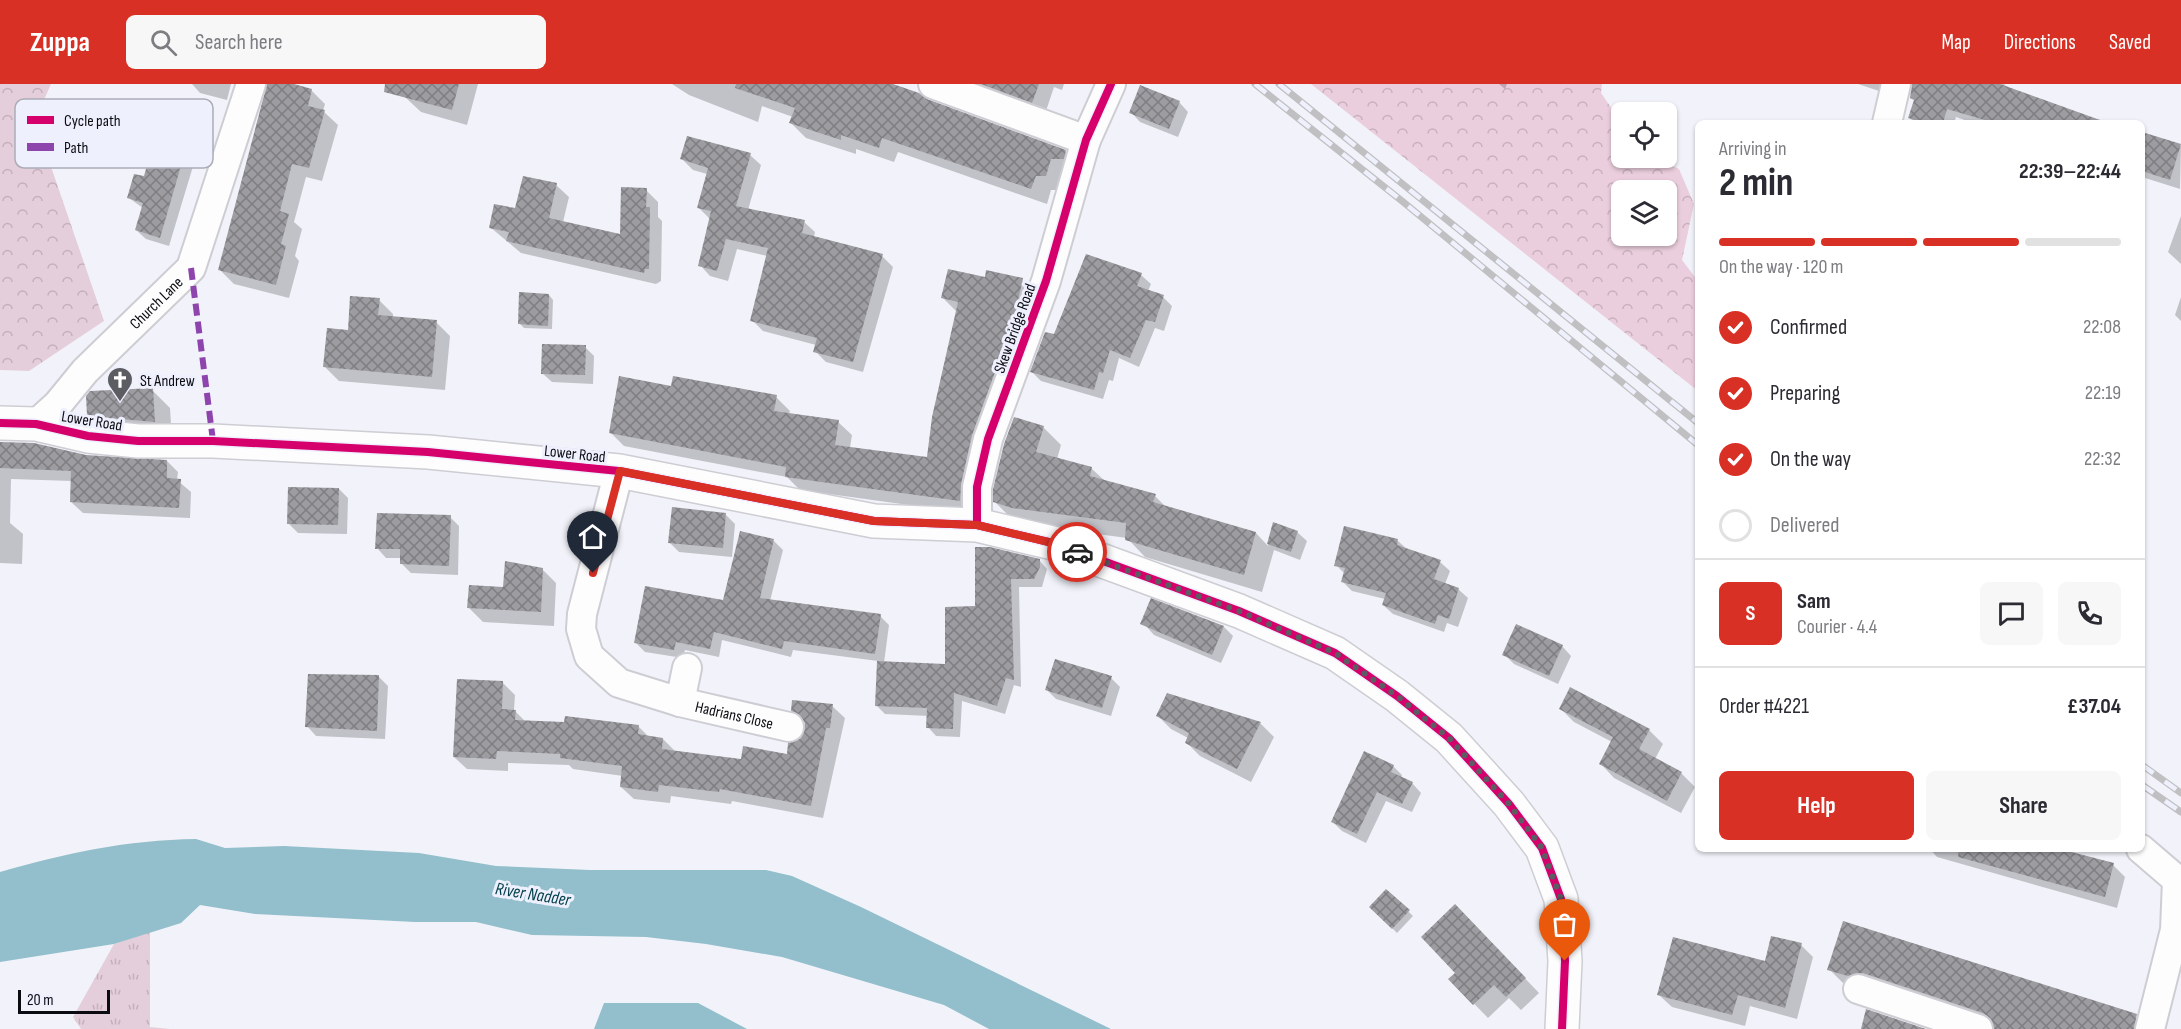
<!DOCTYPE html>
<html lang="en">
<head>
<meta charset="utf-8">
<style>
	:root { --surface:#fff; --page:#f7f7f7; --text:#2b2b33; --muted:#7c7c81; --line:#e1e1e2; --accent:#d93025 }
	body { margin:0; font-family:"Sofia Sans Condensed",sans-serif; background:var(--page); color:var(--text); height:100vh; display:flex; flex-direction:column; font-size:22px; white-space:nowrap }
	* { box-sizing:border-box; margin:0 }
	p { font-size:20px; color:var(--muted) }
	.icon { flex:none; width:33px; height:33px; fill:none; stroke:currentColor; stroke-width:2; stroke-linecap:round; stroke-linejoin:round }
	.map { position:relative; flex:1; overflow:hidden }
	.drawer { position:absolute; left:1695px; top:36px; width:450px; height:732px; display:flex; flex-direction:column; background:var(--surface); border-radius:9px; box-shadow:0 2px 4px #0004 }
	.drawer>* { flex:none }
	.controls { position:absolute; left:1611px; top:18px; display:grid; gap:12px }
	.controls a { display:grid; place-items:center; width:66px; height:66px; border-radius:9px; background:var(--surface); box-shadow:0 2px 4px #0004; font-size:30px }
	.scale { position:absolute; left:18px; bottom:15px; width:92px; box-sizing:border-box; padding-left:6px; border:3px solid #0b0c11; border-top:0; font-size:16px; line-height:21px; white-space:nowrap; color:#0b0c11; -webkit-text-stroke:4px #eff0fd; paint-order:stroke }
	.pin { position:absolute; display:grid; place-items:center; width:51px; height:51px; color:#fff; margin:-62px -26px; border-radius:50% 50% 50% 0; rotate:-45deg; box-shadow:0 0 6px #0007 }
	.pin .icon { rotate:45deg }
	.courier { position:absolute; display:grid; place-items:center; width:60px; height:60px; margin:-30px; border:4px solid #d93025; border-radius:50%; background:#fff; color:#222; box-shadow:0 2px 8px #0007 }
	.head em { font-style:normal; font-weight:700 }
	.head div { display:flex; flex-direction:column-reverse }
	.head { display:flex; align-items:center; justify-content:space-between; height:102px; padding:0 24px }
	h1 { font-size:39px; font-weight:700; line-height:45px }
	.bar { display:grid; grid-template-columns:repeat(4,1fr); gap:9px 6px; align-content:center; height:72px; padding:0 24px }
	.bar i { height:8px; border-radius:4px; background:var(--line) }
	.bar .current { background:var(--accent) }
	.bar p { grid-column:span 4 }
	.line { display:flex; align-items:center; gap:15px; padding:0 24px; border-top:2px solid var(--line) }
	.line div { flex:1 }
	.round { display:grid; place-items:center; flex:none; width:63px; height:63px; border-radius:9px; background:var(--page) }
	ol { padding:0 24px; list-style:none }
	li { display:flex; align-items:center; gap:18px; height:66px }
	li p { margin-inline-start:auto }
	li .icon { padding:6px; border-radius:50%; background:var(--accent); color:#fff; stroke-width:4 }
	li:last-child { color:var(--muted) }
	li i { width:33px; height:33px; border:3px solid var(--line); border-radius:50% }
	.action { display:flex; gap:12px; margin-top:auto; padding:12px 24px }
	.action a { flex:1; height:69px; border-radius:9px; background:var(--accent); color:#fff; font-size:24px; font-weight:700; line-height:69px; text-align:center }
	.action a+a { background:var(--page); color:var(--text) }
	header { display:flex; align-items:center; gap:36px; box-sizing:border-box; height:84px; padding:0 30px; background:var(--accent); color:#fff }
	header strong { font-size:28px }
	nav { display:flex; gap:33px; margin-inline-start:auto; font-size:21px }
	.search { width:420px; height:54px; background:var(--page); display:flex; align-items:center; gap:15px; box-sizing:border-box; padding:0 21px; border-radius:9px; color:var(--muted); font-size:22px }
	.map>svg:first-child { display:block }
	.grass { fill:url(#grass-tufts) }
	.forest { fill:url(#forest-crowns); fill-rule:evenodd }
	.park { fill:url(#park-crowns) }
	.water { fill:#92bfcb }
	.shadow { fill:#0003 }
	.building { fill:url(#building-cross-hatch) }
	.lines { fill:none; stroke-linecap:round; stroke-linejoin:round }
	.street-casing { stroke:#cdcdd3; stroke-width:32 }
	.secondary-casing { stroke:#cdcdd3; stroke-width:36 }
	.street { stroke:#fdfdfe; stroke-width:28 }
	.secondary { stroke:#fdfdfe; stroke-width:33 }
	.rail-casing { stroke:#c0c0c2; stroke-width:7 }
	.rail { stroke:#eff0fd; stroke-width:4.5; stroke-dasharray:14; stroke-linecap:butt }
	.quiet { stroke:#8e44ad; stroke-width:6; stroke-dasharray:12 6; stroke-linecap:butt }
	.cycleway-casing { stroke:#eff0fd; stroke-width:11 }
	.cycleway { stroke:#d6006c; stroke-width:8 }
	.done { stroke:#5c5d63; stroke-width:6; stroke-dasharray:0 10.8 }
	.route { stroke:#d93025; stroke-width:8 }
	.labels { text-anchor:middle; stroke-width:6; stroke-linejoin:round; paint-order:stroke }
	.street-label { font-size:16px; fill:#0b0c11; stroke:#eff0fd }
	.poi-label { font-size:16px; fill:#0b0c11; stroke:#eff0fd; text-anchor:start }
	.water-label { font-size:18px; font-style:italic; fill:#003d48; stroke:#eff0fd }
	.key { fill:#eff0fd; stroke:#abacb6; stroke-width:1.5 }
	.key-label { font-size:16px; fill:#0b0c11 }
</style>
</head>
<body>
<header>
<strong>Zuppa</strong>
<div class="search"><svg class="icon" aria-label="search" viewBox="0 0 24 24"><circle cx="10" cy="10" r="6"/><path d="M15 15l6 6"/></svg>Search here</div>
<nav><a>Map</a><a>Directions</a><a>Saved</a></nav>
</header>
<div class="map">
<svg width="2181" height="945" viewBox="0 0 2181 945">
	<defs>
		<pattern id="grass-tufts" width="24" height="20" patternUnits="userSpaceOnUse" patternTransform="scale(1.5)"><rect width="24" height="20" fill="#e5cedb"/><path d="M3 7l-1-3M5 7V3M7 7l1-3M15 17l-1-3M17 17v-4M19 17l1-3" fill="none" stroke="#c3b0bb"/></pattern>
		<pattern id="forest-crowns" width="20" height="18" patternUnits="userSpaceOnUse" patternTransform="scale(1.5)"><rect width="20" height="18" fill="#ebcedd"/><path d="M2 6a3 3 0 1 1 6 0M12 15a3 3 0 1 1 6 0" fill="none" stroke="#c8b0bd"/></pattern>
		<pattern id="park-crowns" width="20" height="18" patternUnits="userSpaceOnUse" patternTransform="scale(1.5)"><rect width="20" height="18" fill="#e5cedb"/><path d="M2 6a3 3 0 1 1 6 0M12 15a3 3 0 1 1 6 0" fill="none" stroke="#c3b0bb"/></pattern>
		<pattern id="building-cross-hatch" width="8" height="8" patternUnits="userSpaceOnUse" patternTransform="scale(1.5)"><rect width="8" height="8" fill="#9d9ca1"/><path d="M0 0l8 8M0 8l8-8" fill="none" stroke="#7e7e82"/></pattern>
	</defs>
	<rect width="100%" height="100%" fill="#f2f3fa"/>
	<!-- grass -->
	<polygon class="grass" points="150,848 150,943 170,945 81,945 73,933 114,860"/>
	<!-- forest -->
	<path class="forest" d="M1311,0H1602L1601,9L1621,38L1622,74H1656L1679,85L1694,120L1682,176L1698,197V307ZM1622,106H1666V152H1622Z"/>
	<!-- park -->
	<polygon class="park" points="0,0 51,0 35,36 104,237 29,287 0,286"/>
	<!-- water -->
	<g class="water">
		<path d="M196,755L225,764L284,762L419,769L496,782L590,786H766L792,792L861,823L1111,945H989L944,921L782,873L706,860L646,853L532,851L476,838H415L255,830L200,821L181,839L114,860L0,878V788C66,769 127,756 196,755Z"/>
		<polygon points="604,919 698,919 747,945 594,945"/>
	</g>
	<!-- shadow -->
	<g class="shadow">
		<polygon points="192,0 231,0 227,16 200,9"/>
		<polygon points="269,0 288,0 311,6 325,20 323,27 338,41 322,97 306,93 294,138 302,145 295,172 299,177 289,214 234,200 220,186"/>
		<polygon points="409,0 478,0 467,41 421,28 405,13"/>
		<polygon points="672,0 889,0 927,17 1065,68 1080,83 1061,106 1051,106 1047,120 898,68 894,78 856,65 856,70 806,54 791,39 793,33 762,22 758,38 689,11"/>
		<polygon points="959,0 1064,0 1062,6 1054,3 1045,30"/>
		<polygon points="1499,0 1507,0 1505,5"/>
		<polygon points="1858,0 1892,0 1888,10"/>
		<polygon points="1913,0 2004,0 2009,5 2107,39 1973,39 1956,33 1954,39 1915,39 1910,34 1915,16"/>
		<polygon points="1179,18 1188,28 1178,53 1140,38 1131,28"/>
		<polygon points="2142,50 2181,62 2180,105 2142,93"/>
		<polygon points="184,70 194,79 169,162 146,155 136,146 143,124 129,114 145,94"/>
		<polygon points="750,71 761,81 748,126 804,138 815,148 814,153 882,172 893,183 863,288 826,278 815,267 816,261 763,247 752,236 767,172 737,165 728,197 710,192 700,181 710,135 698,123 707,90 693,86 682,75"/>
		<polygon points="556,101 569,113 563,138 622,152 646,106 658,118 658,133 662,137 661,197 656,200 521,169 490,143"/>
		<polygon points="2181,132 2181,180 2168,168"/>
		<polygon points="1141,191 1151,200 1148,207 1163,213 1172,222 1164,247 1155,244 1139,283 1119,274 1113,297 1109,296 1103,315 1041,297 1032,288 1055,252"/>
		<polygon points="986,195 1022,196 1036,210 974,430 800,406 787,393 624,362 610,348 672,304 776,313 790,327 789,330 838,338 852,351 850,364 928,375 957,228 943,214"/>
		<polygon points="549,211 553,216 552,245 524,244 519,239"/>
		<polygon points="2181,213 2181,237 2175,231"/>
		<polygon points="379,216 393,230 393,234 436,238 450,252 445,306 339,297 325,283 349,248"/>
		<polygon points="585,263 594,272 593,300 552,298 542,289"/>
		<polygon points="152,306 170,324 172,355 106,350 88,332"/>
		<polygon points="1043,343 1061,361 1057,375 1092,385 1105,397 1155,412 1167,424 1256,449 1268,462 1274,440 1297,448 1307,457 1300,476 1274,466 1262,508 1145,473 1127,454 1031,441 1013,436 995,418"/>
		<polygon points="0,359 86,372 167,377 178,388 177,396 191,408 190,434 83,429 71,418 72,397 11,395 10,439 23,450 22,480 0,479"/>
		<polygon points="339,405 348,414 347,450 298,449 288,439"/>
		<polygon points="726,431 735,440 732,473 679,468 670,459"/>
		<polygon points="450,433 459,442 458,491 411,489 401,479 402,474 386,474 377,464"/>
		<polygon points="741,449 774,457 783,466 770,517 880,532 889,541 884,579 947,581 976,524 976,465 1039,476 1047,485 1042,503 1019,503 1021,603 1014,601 1005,630 962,617 960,653 936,652 928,643 929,632 885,630 876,621 878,577 793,566 791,573 722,556 719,573 685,566 683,574 645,568 636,559 724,518"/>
		<polygon points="1398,457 1408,466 1440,478 1450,487 1445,500 1458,505 1468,514 1458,543 1447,539 1444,548 1393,530 1383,521 1385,515 1352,507 1343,498 1345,490 1336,481"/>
		<polygon points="542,485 556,499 554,542 483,538 469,524"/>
		<polygon points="1145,541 1224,543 1233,552 1221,579 1154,551"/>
		<polygon points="1562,562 1571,572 1558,600 1514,580 1504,570"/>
		<polygon points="379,593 388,602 385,655 316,652 307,642"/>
		<polygon points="1111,594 1120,603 1111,632 1056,615 1047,606"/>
		<polygon points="503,599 515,611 514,626 526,638 638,642 649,653 663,655 676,668 742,677 788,672 803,655 805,639 793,626 832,622 845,634 823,734 732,717 731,720 671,712 670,719 634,715 621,703 623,692 573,685 569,681 508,679 508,687 467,685 454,673"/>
		<polygon points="1168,611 1261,640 1274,653 1251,698 1200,672 1186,658 1188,654 1171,645 1157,631"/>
		<polygon points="1560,624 1649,646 1663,660 1655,675 1681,689 1695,703 1681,729 1614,694 1601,680 1612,658 1574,638"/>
		<polygon points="1393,682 1402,691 1401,694 1412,699 1421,709 1412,728 1386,717 1366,759 1342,747 1333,738"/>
		<polygon points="1930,765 2056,765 2113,781 2125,793 2117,824 1937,773"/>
		<polygon points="1387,807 1413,832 1397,849 1371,823"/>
		<polygon points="1469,836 1539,909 1521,926 1509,914 1488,934 1450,895 1457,889"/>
		<polygon points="1844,839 2132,930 2147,945 1995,945 1880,904 1845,901 1829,885"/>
		<polygon points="1801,861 1813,873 1797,935 1750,922 1745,942 1672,923 1659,911 1766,879"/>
	</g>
	<!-- building -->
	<g class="building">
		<polygon points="267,0 294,0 312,5 308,22 325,26 309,84 292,80 280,127 289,130 281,160 286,162 276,201 218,186"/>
		<polygon points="385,0 459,0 452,26 384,8"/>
		<polygon points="736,0 893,0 919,9 927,15 1066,66 1064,75 1051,75 1046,92 1036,92 1031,105 882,54 879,64 841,51 841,56 789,39 795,24 735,4"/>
		<polygon points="981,0 1039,0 1032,19"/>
		<polygon points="1912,0 2000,0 2100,36 2099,39 1995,39 1947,25 1943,39 1925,39 1908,34 1914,16 1910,14"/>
		<polygon points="1140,1 1180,17 1169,45 1129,29"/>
		<polygon points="2142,48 2181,60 2170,96 2142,87"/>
		<polygon points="687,52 751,69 736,122 805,136 802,149 883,170 853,278 813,268 817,254 750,237 768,164 726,155 717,187 698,182 711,127 697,124 708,84 680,75"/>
		<polygon points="153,59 185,68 160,154 135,146 143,119 127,114 134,90 144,92"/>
		<polygon points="523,92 557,99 549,134 620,150 621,103 647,104 646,123 650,123 649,185 645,185 644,189 506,157 509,148 489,144 494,120 515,124"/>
		<polygon points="1086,170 1142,189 1137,202 1164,211 1155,238 1146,236 1130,274 1110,266 1103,289 1099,288 1094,306 1030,288 1045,248 1054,250"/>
		<polygon points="948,185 985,193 986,186 1023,194 1013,239 972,351 961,400 960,417 785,393 786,383 609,349 619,292 671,302 673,292 777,311 774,327 839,336 835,361 927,373 932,333 958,218 941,214"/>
		<polygon points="519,208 549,210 548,242 518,240"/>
		<polygon points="350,212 380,214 378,231 437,236 432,293 323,283 327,244 348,246"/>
		<polygon points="542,260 586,261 585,291 541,290"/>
		<polygon points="153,304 155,338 87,332 86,312 90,307"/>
		<polygon points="1014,333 1044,342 1036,368 1092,383 1090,392 1156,410 1153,418 1256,448 1244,491 1125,456 1126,439 1012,424 993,418 993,405 1004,360"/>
		<polygon points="0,358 34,359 86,371 167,376 167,394 181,395 179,424 70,418 71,387 0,384"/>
		<polygon points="288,403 339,404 338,441 287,440"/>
		<polygon points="672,423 726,429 723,464 668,459"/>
		<polygon points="377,429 451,431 449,482 400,480 400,465 375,465"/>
		<polygon points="1273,438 1298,447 1291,468 1267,460"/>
		<polygon points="1344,442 1398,455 1397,461 1441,476 1434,495 1459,504 1449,535 1438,531 1435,540 1382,521 1386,509 1341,498 1345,484 1334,482"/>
		<polygon points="740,447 774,455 760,514 881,530 875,570 784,557 782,565 714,548 710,565 676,558 674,566 634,559 645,502 723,516"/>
		<polygon points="975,463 990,463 1040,475 1040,483 1034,495 1011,495 1014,596 1006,594 997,622 954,609 953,645 926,644 927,624 875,622 877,577 945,580 945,523 975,522"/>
		<polygon points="505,477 543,484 541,528 467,524 469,501 503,503"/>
		<polygon points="1151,514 1224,542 1212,571 1140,540"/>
		<polygon points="1516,540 1563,561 1549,592 1502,571"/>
		<polygon points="1055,575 1112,592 1102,624 1045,606"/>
		<polygon points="308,590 379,591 377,647 305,643"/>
		<polygon points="457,595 503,597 502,625 516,626 515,636 564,638 565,632 639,641 638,650 663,654 662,665 741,675 743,662 787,670 788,659 801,654 805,639 800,631 791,627 792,616 833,620 830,644 826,644 811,722 720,705 719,708 659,701 658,708 620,703 622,682 560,674 560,670 497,667 496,675 453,673"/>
		<polygon points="1570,603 1650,645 1639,665 1682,688 1667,717 1599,680 1613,653 1559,625"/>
		<polygon points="1167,609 1261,638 1237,685 1185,659 1189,649 1156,632"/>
		<polygon points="1364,667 1394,681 1391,688 1413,698 1402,720 1377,708 1357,750 1331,738"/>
		<polygon points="1959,765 2060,765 2114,779 2105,813 1958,773"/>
		<polygon points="1386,805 1410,826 1392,845 1369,823"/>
		<polygon points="1455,820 1526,894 1506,913 1494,901 1473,921 1448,895 1455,889 1421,853"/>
		<polygon points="1843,837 2137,930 2134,945 1994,945 1991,935 1983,929 1863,889 1848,892 1827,886"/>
		<polygon points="1771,852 1802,859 1785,924 1738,911 1732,931 1657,911 1673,853 1765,877"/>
		<polygon points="1866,925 1926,945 1861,945"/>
	</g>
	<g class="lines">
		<defs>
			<g id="street">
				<polyline points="933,0 1086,56"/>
				<polyline points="1887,39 1896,0"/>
				<path id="s1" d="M36,340L58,320L85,287L191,184L251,0"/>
				<path id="s2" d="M619,387L582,530L581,545L589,572L619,599L680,618L789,643"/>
				<polyline points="977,441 977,403 988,355 1046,197 1086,56 1111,0"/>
				<polyline points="680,618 687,584"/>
				<polyline points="2141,765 2177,796 2175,846 2150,945"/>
				<polyline points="1858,905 1978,945"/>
			</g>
			<polyline id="secondary" points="0,339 36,340 88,352 138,357 213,357 428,368 619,387 874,437 977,441 1057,460 1239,527 1335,569 1397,612 1449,654 1509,720 1542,764 1561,815 1565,877 1562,945"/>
		</defs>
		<!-- street casing -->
		<use href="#street" class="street-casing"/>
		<!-- secondary casing -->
		<use href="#secondary" class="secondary-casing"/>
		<!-- street -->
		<use href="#street" class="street"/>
		<!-- secondary -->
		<use href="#secondary" class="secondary"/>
		<defs>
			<g id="rail">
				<polyline points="1255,0 1402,117 1698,361"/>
				<polyline points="1279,0 1698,339"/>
				<polyline points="2142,681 2181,709"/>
				<polyline points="2142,701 2181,728"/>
			</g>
		</defs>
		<!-- rail casing -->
		<use href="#rail" class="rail-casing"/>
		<!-- rail -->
		<use href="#rail" class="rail"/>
		<!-- quiet -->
		<polyline class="quiet" points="191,184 213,357"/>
		<defs>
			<g id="cycleway">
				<polyline points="0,339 36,340 88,352 138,357 213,357 428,368 619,387 874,437 977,441 1057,460 1239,527 1335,569 1397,612 1449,654 1509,720 1542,764 1561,815 1565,877 1562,945"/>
				<polyline points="977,441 977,403 988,355 1046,197 1086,56 1111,0"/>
			</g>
		</defs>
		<!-- cycleway casing -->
		<use href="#cycleway" class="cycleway-casing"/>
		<!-- cycleway -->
		<use href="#cycleway" class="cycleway"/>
	</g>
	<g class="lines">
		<!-- done -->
		<polyline class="done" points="1077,468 1239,527 1335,569 1397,612 1449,654 1509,720 1542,764 1561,815 1565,877"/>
		<!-- route -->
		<polyline class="route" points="593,489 620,387 874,437 977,441 1057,460 1077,468"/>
	</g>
	<!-- icons -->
	<defs>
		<symbol id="church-pin" viewBox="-11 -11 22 30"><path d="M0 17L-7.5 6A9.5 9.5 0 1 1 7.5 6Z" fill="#5c5d63" stroke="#eff0fd"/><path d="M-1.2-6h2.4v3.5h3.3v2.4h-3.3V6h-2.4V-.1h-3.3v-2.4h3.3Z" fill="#fff"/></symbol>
	</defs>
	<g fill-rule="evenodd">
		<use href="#church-pin" x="105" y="281" width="30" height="40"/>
	</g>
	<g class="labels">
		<!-- street labels -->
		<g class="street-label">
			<text dy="6" stroke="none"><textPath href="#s1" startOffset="171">Church Lane</textPath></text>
			<text transform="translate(1014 244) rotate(-70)" y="6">Skew Bridge Road</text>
			<text transform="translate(92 336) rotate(9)" y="6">Lower Road</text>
			<text transform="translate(575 369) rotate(6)" y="6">Lower Road</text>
			<text dy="6" stroke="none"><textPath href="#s2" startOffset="351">Hadrians Close</textPath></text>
		</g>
		<!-- poi labels -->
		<g class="poi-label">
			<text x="140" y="302">St Andrew</text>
		</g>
		<!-- water labels -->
		<g class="water-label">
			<text transform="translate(533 810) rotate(9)" y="6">River Nadder</text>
		</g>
	</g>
	<!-- legend -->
	<rect x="15" y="15" width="198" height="69" rx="9" class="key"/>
	<rect x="27" y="32" width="27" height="8" fill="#d6006c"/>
	<rect x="27" y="59" width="27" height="8" fill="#8e44ad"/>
	<g class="key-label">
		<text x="64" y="42">Cycle path</text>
		<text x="64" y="69">Path</text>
	</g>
</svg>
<div class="controls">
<a><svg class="icon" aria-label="locate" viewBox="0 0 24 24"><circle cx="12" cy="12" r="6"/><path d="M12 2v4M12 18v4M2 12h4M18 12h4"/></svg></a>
<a><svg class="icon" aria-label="layers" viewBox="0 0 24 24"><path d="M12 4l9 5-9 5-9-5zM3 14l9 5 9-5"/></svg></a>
</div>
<div class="scale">20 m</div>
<div class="pin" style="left:1565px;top:877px;background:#ea580c"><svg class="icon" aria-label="bag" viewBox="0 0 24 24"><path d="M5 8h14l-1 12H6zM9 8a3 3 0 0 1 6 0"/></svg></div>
<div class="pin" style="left:593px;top:489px;background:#1f2937"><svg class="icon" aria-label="home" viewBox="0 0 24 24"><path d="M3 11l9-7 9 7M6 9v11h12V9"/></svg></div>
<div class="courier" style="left:1077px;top:468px"><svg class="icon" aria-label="car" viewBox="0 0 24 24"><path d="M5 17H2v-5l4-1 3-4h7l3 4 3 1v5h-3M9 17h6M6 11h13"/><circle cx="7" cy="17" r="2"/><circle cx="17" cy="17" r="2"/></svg></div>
<section class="drawer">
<div class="head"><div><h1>2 min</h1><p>Arriving in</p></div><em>22:39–22:44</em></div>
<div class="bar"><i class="current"></i><i class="current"></i><i class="current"></i><i></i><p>On the way · 120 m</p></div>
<ol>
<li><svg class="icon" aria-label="check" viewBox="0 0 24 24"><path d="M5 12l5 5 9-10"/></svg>Confirmed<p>22:08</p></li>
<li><svg class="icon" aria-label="check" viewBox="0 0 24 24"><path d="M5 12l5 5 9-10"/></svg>Preparing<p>22:19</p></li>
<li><svg class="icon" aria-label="check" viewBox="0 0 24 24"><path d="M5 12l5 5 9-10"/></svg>On the way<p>22:32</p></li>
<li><i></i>Delivered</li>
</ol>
<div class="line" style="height:108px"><b class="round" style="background:var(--accent);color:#fff">S</b><div><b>Sam</b><p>Courier · 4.4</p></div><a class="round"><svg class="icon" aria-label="chat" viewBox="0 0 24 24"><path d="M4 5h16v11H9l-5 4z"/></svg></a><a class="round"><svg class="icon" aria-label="phone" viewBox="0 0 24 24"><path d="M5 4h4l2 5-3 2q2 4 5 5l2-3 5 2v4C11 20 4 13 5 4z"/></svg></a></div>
<div class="line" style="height:78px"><div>Order #4221</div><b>£37.04</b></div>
<div class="action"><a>Help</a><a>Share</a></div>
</section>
</div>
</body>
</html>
